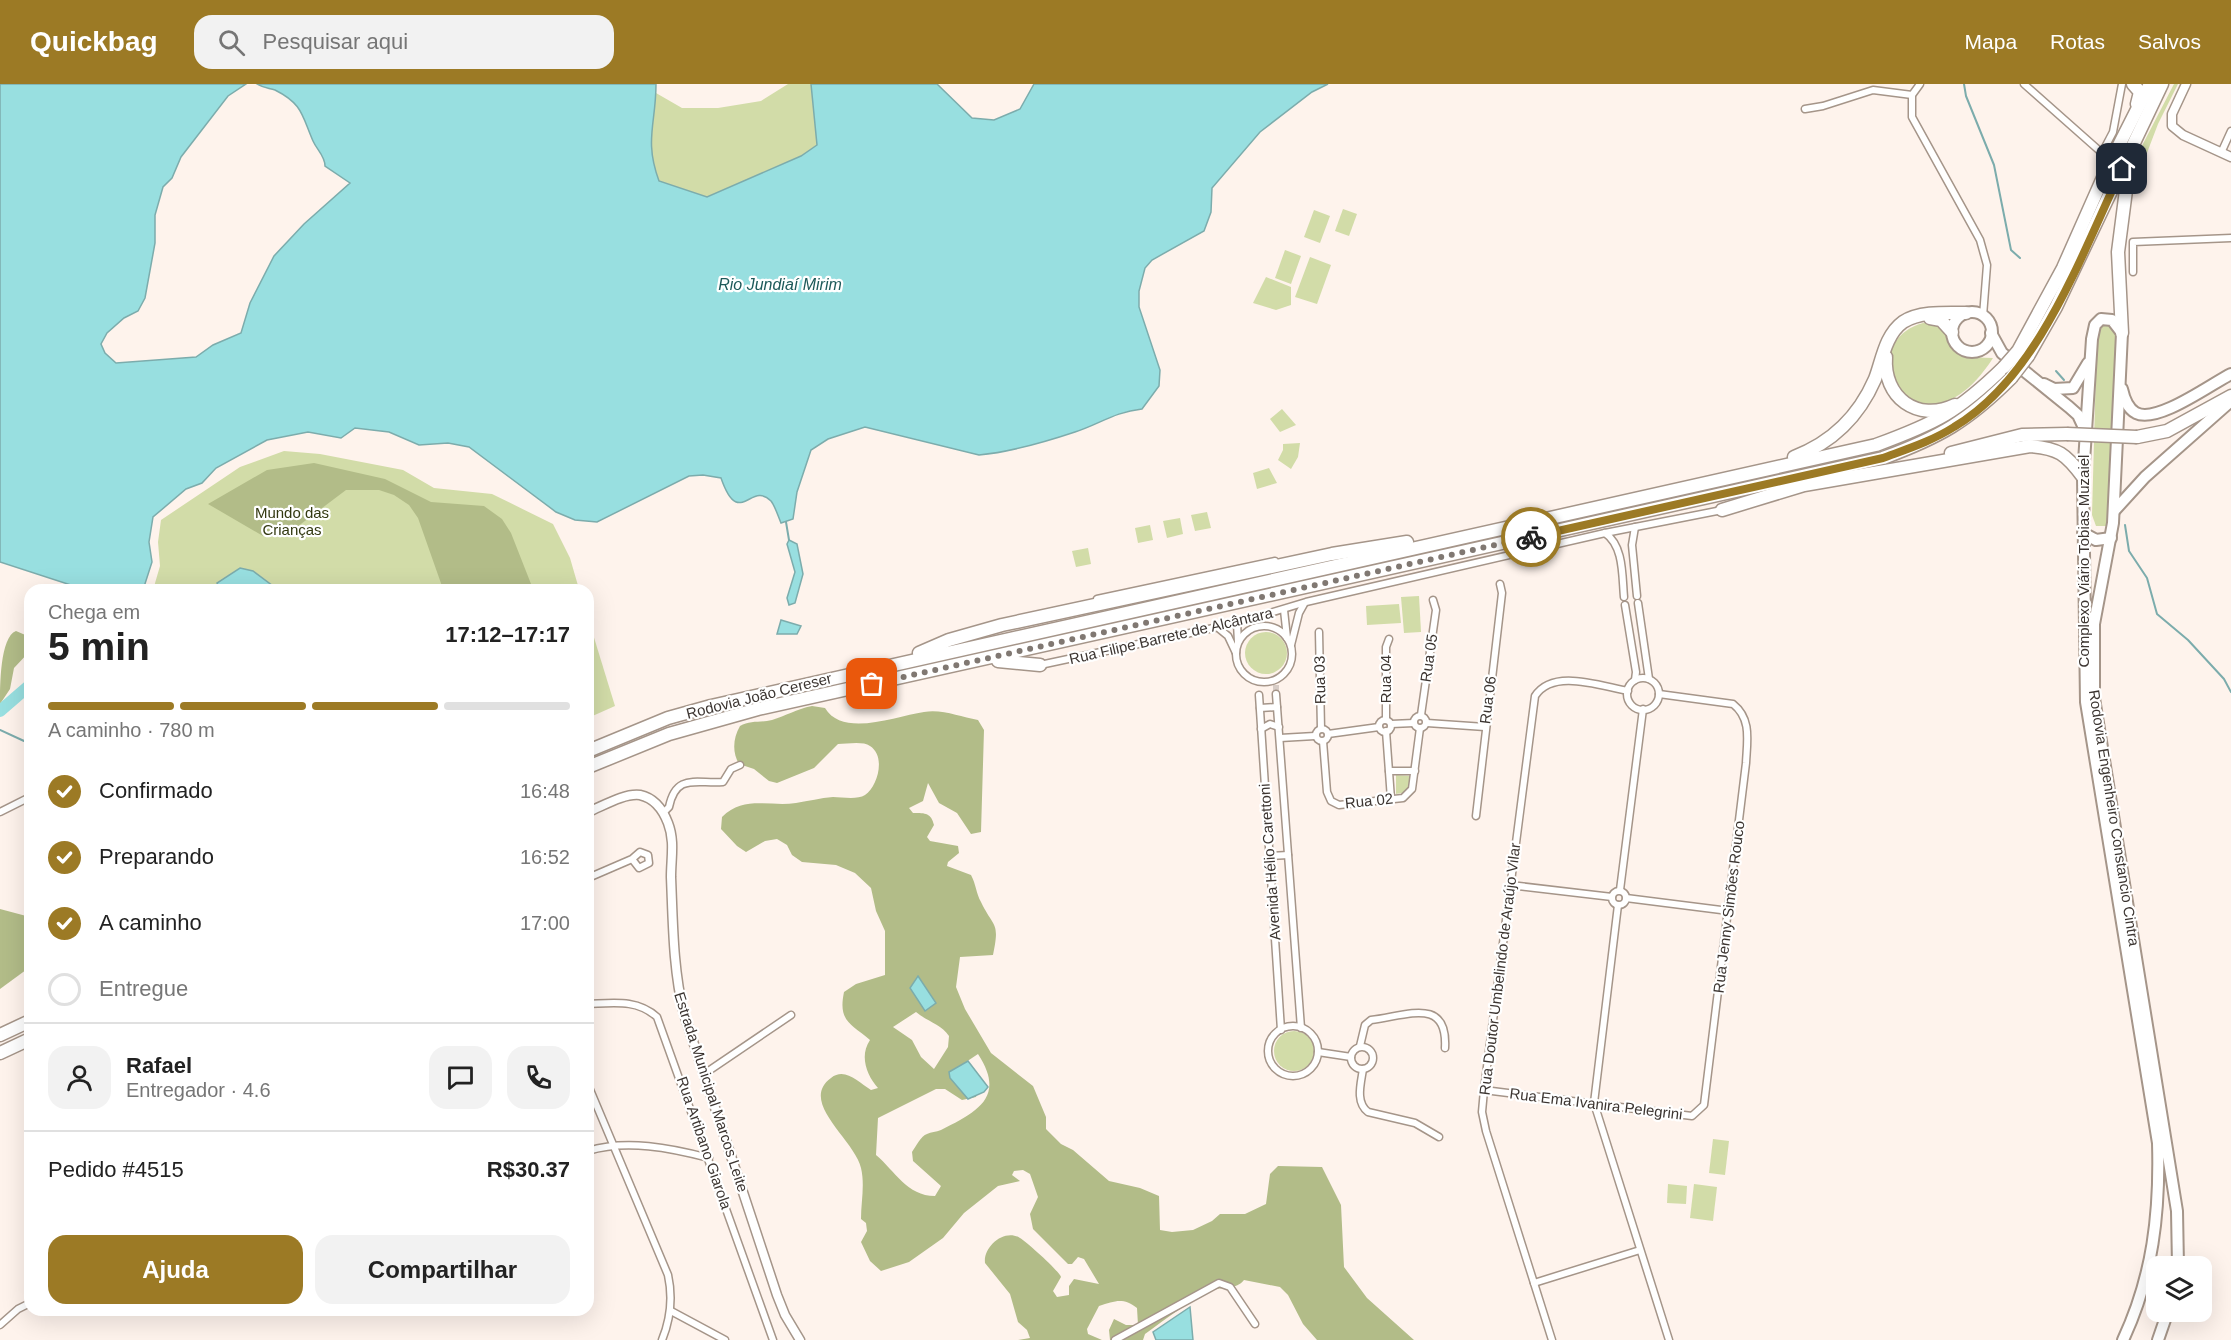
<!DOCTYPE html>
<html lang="pt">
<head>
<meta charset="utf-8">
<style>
	:root { --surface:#fff; --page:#f2f2f2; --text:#222; --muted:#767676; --line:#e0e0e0; --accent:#9c7a25 }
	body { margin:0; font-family:Helvetica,sans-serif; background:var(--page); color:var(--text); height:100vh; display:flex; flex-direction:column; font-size:22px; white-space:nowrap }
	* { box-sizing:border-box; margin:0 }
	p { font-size:20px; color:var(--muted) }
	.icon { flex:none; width:33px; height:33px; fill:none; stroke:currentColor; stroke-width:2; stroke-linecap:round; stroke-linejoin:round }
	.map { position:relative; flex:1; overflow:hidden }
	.details { position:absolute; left:24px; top:500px; width:570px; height:732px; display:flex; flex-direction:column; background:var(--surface); border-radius:18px; box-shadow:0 6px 24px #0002 }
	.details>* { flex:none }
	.fabs { position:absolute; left:2146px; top:1172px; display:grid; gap:12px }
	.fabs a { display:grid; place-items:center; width:66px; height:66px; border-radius:12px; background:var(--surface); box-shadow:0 6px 24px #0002; font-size:30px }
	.pin { position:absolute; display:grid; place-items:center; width:51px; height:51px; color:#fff; margin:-26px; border-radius:12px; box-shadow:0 3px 9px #0006 }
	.courier { position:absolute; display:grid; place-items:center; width:60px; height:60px; margin:-30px; border:4px solid #9c7a25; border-radius:50%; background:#fff; color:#222; box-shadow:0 2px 8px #0007 }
	.summary em { font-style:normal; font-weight:700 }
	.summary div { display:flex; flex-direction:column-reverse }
	.summary { display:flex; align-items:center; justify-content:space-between; height:102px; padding:0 24px }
	h1 { font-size:39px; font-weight:700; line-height:45px }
	.bar { display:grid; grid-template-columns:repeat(4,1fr); gap:9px 6px; align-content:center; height:72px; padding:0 24px }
	.bar i { height:8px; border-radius:4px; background:var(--line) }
	.bar .active { background:var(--accent) }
	.bar p { grid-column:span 4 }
	.line { display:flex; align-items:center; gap:15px; padding:0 24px; border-top:2px solid var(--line) }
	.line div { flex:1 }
	.round { display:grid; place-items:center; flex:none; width:63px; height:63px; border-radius:18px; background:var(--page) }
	ol { padding:0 24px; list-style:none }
	li { display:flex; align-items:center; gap:18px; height:66px }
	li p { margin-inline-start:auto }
	li .icon { padding:6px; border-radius:50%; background:var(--accent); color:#fff; stroke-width:4 }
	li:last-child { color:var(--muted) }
	li i { width:33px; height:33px; border:3px solid var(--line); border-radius:50% }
	.button { display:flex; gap:12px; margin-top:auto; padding:12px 24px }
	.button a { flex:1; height:69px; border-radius:18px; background:var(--accent); color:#fff; font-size:24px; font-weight:700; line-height:69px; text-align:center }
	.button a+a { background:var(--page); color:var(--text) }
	header { display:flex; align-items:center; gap:36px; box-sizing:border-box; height:84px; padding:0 30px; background:var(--accent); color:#fff }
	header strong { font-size:28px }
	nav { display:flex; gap:33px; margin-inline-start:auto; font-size:21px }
	.search { width:420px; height:54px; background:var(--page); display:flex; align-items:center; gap:15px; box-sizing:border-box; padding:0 21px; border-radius:18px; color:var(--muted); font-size:22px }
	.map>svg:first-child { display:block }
	.green { fill:#d2dca8 }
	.forest { fill:#b2bc88; fill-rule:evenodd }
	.water { fill:#98dfe0; stroke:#7cacac; stroke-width:1.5 }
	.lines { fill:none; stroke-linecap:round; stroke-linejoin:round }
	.stream { stroke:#7cacac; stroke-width:2 }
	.river { stroke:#98dfe0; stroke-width:12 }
	.minor-tunnel { stroke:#d7cdc7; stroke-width:6; stroke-dasharray:6 3; stroke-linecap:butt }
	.minor-casing { stroke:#a59589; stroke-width:9 }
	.tertiary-casing { stroke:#a59589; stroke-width:11 }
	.primary-casing { stroke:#a59589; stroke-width:14 }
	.motorway-casing { stroke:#a59589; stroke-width:15 }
	.minor { stroke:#fff; stroke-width:6 }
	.tertiary { stroke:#fff; stroke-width:8 }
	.primary { stroke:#fff; stroke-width:10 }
	.motorway { stroke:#fff; stroke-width:12 }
	.motorway-bridge-casing { stroke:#a59589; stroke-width:15; stroke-linecap:butt }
	.motorway-bridge { stroke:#fff; stroke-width:12 }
	.done { stroke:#807872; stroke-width:6; stroke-dasharray:0 10.8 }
	.route { stroke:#9c7a25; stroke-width:8 }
	.labels { text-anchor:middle; stroke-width:4.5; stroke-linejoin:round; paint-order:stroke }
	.park-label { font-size:15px; fill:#333911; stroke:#fff }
	.street-label { font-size:15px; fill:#3c3531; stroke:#fff }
	.water-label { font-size:16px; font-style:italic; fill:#1e5a5a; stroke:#fff }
</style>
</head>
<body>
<header>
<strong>Quickbag</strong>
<div class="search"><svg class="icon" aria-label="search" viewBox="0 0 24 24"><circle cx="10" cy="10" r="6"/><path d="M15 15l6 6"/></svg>Pesquisar aqui</div>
<nav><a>Mapa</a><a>Rotas</a><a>Salvos</a></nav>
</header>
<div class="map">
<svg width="2231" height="1256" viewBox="0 0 2231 1256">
	<rect width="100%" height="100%" fill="#fef3ec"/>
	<!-- green -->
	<g class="green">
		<path d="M788,0H811L817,61L801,72L707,113L659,98C647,65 651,42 656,9L682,24H718L761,17Z"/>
		<polygon points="2174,0 2178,0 2158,40 2142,82 2132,81"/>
		<polygon points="1343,125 1357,130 1349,152 1335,147"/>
		<polygon points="1314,126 1330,132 1320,159 1304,153"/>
		<polygon points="1285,166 1301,172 1291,200 1275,194"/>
		<polygon points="1310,173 1331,181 1317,220 1295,213"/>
		<polygon points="1266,193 1291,203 1291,221 1276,226 1253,219"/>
		<path d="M1923,239H1934L1943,243L1949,259L1963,273L1993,274C1920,387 1845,261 1923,239Z"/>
		<polygon points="2111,240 2116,247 2109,436 2106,442 2096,442 2092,431 2097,248 2101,241"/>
		<polygon points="1282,325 1296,341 1280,348 1270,335"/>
		<polygon points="1300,359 1298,373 1291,385 1278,376 1283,366 1283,360"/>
		<polygon points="284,367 320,370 403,386 434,404 492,410 553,440 570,474 579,505 153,506 160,482 158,458 161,436 240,383"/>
		<polygon points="1269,384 1277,399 1257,405 1253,389"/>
		<polygon points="1207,428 1211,444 1195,447 1191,431"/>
		<polygon points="1180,434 1183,450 1167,454 1163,437"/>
		<polygon points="1150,441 1153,456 1138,459 1135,444"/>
		<polygon points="1088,464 1091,480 1076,483 1072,467"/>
		<polygon points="1419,512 1421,548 1404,549 1401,513"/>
		<polygon points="1399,520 1401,539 1367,541 1366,522"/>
		<polygon points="588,534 615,622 588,634"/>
		<circle cx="1266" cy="569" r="21"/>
		<polygon points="1396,691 1412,692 1407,708 1396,710"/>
		<circle cx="1294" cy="967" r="20"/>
		<polygon points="1713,1055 1729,1057 1725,1091 1709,1089"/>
		<polygon points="1668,1100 1687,1102 1686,1120 1667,1119"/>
		<polygon points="1694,1100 1717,1103 1713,1137 1690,1134"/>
	</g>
	<!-- forest -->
	<g class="forest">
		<polygon points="314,379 385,395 431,418 484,422 502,435 511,449 533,505 443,505 418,434 409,421 394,411 379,406 346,406 285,452 268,449 263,452 208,420 267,386"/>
		<path d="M16,547L30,553V567L14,584L10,605L0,620C0,602 0,553 16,547Z"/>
		<path d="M812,622L825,624C843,654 896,632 924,628C943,625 960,633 978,636L984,646L981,748L971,750L957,729L939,719L928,699L923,717L909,724L913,729C926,729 931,729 934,741L927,753L930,757L958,762L959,769L948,778L947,782L971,791C976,800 976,809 981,818C994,845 1000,837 993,871L960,873L956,903L965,925L991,969L1033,1002L1046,1033V1045L1061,1060L1073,1066L1109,1097L1140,1104L1159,1112L1160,1146L1172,1148L1193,1146L1212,1137L1220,1130H1245L1266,1120L1270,1090L1278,1082L1322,1083L1341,1121L1344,1183L1367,1214L1414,1256H1317L1303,1240L1288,1211L1280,1203L1244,1196C1236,1206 1224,1202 1214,1206C1190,1216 1167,1234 1145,1250L1143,1256H1110L1109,1246L1114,1235L1126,1241H1138L1137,1224C1123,1213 1115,1217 1099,1222L1087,1245L1088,1250L1102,1256H1018L1030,1254L1027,1246L1018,1238L1010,1210L985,1179C983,1162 1005,1144 1020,1154C1027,1158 1060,1188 1061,1193L1053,1207L1057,1213L1069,1211V1202L1074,1195L1099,1200L1084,1175L1078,1173L1072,1180H1068L1033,1145L1030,1130L1038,1113L1030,1090L1023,1086L1014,1087L1012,1091L1020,1097L998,1102L964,1129L943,1154L909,1178L881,1187L870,1177L861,1158L867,1147L866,1139L861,1135C861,1118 865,1101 861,1084C855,1056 798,1018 831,994C845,983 858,998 871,1006L878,1004C867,992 859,972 870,956C850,939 838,937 844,908L856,900L885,891V847L876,827L871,804L855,789L836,781L802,778L792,771L787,761L777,755L765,757L746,768L737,762L721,745L722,733C744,711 769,723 796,719C809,717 820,714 833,713C842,713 857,716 865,711C878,702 886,672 870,662C863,657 847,660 838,660L814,684L777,699L769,697L754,685L739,680C732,668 733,654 740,642C750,636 760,639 772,636C786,632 796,625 812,622ZM916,928C928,938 941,940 949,952L948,963L934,985L921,973L912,956L893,943ZM978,970C1006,1013 978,1027 941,1046C936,1048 931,1048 927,1050C921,1052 916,1062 912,1068L913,1077L941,1102L935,1112C907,1112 895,1087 876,1071L878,1034L936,1005H945L962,1016L976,1013L978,1005L966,978Z"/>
		<polygon points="0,825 30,833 30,883 0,905"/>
	</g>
	<!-- water -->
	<g class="water">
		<path d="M0,0H246L228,12L181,73L172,94L163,103L155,131V159L145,214L138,227L124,234L107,249L101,260L105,269L116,279L196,273L213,261L241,249L250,219L274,172L304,140L350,99L325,82C325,72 317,66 313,57C302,32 303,20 275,6C269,4 263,4 257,0H656C656,40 644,56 659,97L707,113L801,72L817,61L811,0H937L972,34L994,36L1020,25L1034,0H1328L1312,8L1260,48L1212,104L1211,128L1204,147L1152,176L1145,184L1139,207V223L1160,286L1159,302L1142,325C1114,328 1100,340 1075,348C1045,358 1011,368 979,371L865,343L828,355L811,366L797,408L793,435L781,439C778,432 775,422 771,417C751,396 739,446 721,394L703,391L689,392L597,438L575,436L556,428L469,363L448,359L419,361L389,348L355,344L341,354L308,348L267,356L216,384L202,399L186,405L153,433L149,458L152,478L143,506L83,505L0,478Z"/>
		<polygon points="789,456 797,460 803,490 795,519 789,521 787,514 795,488 787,460"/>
		<polygon points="240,484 253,487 277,505 220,505 217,499"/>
		<polygon points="781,536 801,542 797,550 777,550"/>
		<polygon points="918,892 936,919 925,927 910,904"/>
		<polygon points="968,977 988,1003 984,1008 968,1015 950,994 949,988"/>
		<polygon points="1190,1223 1193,1256 1156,1256 1153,1248"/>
	</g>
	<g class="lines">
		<!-- stream -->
		<g class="stream">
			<polyline points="1964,0 1966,12 1994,81 2011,166 2020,174"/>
			<polyline points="2056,287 2064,296"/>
			<polyline points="786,438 789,456"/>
			<polyline points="2125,441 2129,467 2147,494 2157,530 2188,556 2224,595 2231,608"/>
			<polyline points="0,646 24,657 30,654"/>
		</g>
		<!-- river -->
		<polyline class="river" points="0,627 30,601"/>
		<!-- minor-tunnel -->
		<polyline class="minor-tunnel" points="1276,601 1276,610"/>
		<defs>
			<g id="minor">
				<polyline points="1920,0 1912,11 1912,33 1980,156 1987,181 1983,232"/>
				<polyline points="2024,0 2102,69 2113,48 2122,0"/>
				<polyline points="1805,25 1823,22 1873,6 1912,11"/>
				<polyline points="2221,69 2231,47"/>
				<polyline points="2133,188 2133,158 2231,154"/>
				<polyline points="1635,443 1632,461 1637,512"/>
				<path d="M1605,449C1624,462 1622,492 1624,513"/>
				<polyline points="1097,515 1275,477"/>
				<polyline points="1638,519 1649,595"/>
				<polyline points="1625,521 1636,588 1635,596"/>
				<polyline points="1284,526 1287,554"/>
				<polyline points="1237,539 1238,558"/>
				<circle cx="1264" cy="570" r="28"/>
				<polyline points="1217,543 1228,552 1236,569"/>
				<polyline points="1319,548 1321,645"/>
				<polyline points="1291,561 1299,529 1304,520"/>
				<polyline points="1040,581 1237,539 1306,518 1605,449 1722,426"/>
				<circle cx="1643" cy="610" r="16"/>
				<polyline points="1276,610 1301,944"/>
				<polyline points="1259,611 1281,946"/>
				<polyline points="1260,624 1277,623"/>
				<polyline points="1421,631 1436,526 1433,516"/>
				<circle cx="1420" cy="638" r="6"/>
				<polyline points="1386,636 1386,563 1389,555"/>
				<circle cx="1385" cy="642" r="6"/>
				<polyline points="1427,639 1485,643"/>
				<polyline points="1391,640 1414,639"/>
				<circle cx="1322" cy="651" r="6"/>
				<polyline points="1261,645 1270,640 1279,643"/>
				<polyline points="1386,647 1391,715"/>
				<polyline points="1328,650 1379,643"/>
				<polyline points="1280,654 1315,652"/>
				<polyline points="1323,657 1327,708 1331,717 1339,721 1403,714 1412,705 1420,644"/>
				<polyline points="1389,687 1415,687"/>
				<polyline points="0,728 30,713"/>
				<path d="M663,729L669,723C676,689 696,700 723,698L731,685L740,681"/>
				<polyline points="1476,732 1502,509 1500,500"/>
				<polyline points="1270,772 1288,771"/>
				<polyline points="588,794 632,775 640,768 648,771 649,779 639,784 632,775"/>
				<polyline points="1510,801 1612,813"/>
				<polyline points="1620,806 1643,625"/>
				<circle cx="1619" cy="814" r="7"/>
				<polyline points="1626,814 1729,827"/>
				<polyline points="1618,821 1594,1019 1669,1256"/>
				<path d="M588,920C614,919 637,915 657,933L773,1256"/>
				<circle cx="1293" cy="967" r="25"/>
				<path d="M1360,962L1365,941L1371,936C1406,932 1448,912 1445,964"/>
				<circle cx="1362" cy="974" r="11"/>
				<polyline points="1318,968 1351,973"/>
				<path d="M1363,985C1361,999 1355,1018 1368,1028L1415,1039L1439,1053"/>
				<polyline points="704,990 791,931"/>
				<path d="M588,1001L668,1191C673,1214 671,1234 662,1256"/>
				<path d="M1484,1006L1692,1032L1704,1021L1746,679C1747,657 1752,635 1733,620L1659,610"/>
				<path d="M588,1067C626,1055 671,1064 709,1074"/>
				<polyline points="1534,1199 1640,1166"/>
				<polyline points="671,1227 725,1256"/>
				<polyline points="0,1241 18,1225 30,1219"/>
				<polyline points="1115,1256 1219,1199 1230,1203 1255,1240"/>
				<path d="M1552,1256L1486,1047L1482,1028L1484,1006L1535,612C1553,584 1600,602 1628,607"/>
			</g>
			<g id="tertiary">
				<polyline points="2186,0 2172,30 2172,42 2183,51 2231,73"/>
				<path d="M588,728C603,722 624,709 640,711C654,714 663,726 668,739C675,757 671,774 671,793C673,840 673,885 684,930L777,1211L785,1231L800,1256"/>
			</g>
			<g id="primary">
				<circle cx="1972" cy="248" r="20"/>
				<polyline points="1991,249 2002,269 2069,323 2078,331 2085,346"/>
				<polyline points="2044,300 2054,305 2073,304 2088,279"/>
				<path d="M2122,305C2124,314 2127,324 2136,329C2157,340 2211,300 2231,290"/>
				<polyline points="2114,427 2145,393 2231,317"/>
				<polyline points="2083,449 2096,456 2111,454"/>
				<path d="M2123,1256C2153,1192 2160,1129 2158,1059L2086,618L2083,393L2092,255L2095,241L2101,235L2112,236L2122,249L2113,439L2094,540V614L2177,1127L2178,1182"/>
				<polyline points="2158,1256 2168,1227"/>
			</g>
			<g id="motorway">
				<polyline points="2133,0 2140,8 2137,20"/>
				<polyline points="1930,234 1941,236 1952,248"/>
				<polyline points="2122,249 2118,168 2129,83"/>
				<polyline points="2018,267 2063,184 2106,87 2150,0"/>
				<polyline points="2028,272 2056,223 2162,0"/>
				<path d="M1886,273C1883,313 1917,339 1955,321"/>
				<polyline points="2137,353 2167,347 2231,312"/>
				<polyline points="1951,369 2022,351 2067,350"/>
				<path d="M1794,373C1831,359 1859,332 1875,295C1882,277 1885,251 1903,238C1920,227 1947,229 1966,229"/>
				<path d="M1722,426L1804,401L2030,362C2058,364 2066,370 2083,393"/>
				<polyline points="919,569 949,556 1002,541 1332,470 1407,458"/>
				<polyline points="998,577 1040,581"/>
				<path d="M588,667L668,634L711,622L1876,361C1936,339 1958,328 2004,283"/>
				<path d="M588,683L669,650L758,625L1883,374C1940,353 1968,337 2011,294"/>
				<polyline points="0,951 30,937"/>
				<polyline points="0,969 30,955"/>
			</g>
		</defs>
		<!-- minor casing -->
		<use href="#minor" class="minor-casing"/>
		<!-- tertiary casing -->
		<use href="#tertiary" class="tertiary-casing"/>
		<!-- primary casing -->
		<use href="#primary" class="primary-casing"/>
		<!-- motorway casing -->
		<use href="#motorway" class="motorway-casing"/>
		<!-- minor -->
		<use href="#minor" class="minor"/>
		<!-- tertiary -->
		<use href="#tertiary" class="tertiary"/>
		<!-- primary -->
		<use href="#primary" class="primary"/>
		<!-- motorway -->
		<use href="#motorway" class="motorway"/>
		<defs>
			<g id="motorway-bridge">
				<polyline points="2004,283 2018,267"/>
				<polyline points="2011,294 2028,272"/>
				<polyline points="2067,350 2137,353"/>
			</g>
		</defs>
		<!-- motorway-bridge casing -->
		<use href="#motorway-bridge" class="motorway-bridge-casing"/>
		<!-- motorway-bridge -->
		<use href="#motorway-bridge" class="motorway-bridge"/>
	</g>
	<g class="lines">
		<!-- done -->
		<polyline class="done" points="872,600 1531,453"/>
		<!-- route -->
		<path class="route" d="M1531,453L1883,374C1907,365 1932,357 1954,343C2039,293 2081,171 2122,85"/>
	</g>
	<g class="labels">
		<!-- park labels -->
		<g class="park-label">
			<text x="292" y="434">Mundo das<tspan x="292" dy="17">Crianças</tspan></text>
		</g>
		<!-- street labels -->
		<g class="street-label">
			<text transform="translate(2084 477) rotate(-90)" y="5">Complexo Viário Tobias Muzaiel</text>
			<text transform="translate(1171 552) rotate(-13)" y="5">Rua Filipe Barrete de Alcântara</text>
			<text transform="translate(1429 574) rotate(-82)" y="5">Rua 05</text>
			<text transform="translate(1386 595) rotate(-90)" y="5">Rua 04</text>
			<text transform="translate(1320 596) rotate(-91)" y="5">Rua 03</text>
			<text transform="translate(759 612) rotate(-14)" y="5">Rodovia João Cereser</text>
			<text transform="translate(1488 616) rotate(-83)" y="5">Rua 06</text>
			<text transform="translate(1369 717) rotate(-6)" y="5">Rua 02</text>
			<text transform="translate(2114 734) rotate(81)" y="5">Rodovia Engenheiro Constancio Cintra</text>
			<text transform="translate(1270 778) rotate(-94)" y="5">Avenida Hélio Carettoni</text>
			<text transform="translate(1729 823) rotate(-83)" y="5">Rua Jenny Simões Rouco</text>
			<text transform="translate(1500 885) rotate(-83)" y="5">Rua Doutor Umbelindo de Araújo Vilar</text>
			<text transform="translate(711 1008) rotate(72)" y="5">Estrada Municipal Marcos Leite</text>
			<text transform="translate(1596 1020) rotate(7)" y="5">Rua Ema Ivanira Pelegrini</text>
			<text transform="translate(704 1059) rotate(71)" y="5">Rua Artibano Giarola</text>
		</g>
		<!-- water labels -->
		<g class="water-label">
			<text x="780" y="206">Rio Jundiaí Mirim</text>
		</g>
	</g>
</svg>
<div class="fabs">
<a><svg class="icon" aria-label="layers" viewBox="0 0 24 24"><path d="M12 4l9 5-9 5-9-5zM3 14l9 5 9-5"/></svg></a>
</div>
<div class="pin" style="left:872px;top:600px;background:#ea580c"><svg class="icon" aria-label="bag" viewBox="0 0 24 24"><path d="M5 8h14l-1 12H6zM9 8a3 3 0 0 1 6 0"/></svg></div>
<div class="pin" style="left:2122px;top:85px;background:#1f2937"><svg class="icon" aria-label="home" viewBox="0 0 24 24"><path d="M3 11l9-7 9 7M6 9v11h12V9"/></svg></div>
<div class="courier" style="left:1531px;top:453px"><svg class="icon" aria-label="bike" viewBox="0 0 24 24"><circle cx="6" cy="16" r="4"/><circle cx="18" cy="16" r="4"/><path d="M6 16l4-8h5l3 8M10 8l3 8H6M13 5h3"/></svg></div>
<section class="details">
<div class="summary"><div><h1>5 min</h1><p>Chega em</p></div><em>17:12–17:17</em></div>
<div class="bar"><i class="active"></i><i class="active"></i><i class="active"></i><i></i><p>A caminho · 780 m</p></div>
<ol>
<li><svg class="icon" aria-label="check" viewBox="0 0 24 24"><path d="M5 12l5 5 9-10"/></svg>Confirmado<p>16:48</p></li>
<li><svg class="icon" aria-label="check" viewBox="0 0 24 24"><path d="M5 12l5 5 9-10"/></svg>Preparando<p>16:52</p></li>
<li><svg class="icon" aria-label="check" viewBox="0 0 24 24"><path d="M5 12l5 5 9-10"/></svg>A caminho<p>17:00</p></li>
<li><i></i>Entregue</li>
</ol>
<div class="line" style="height:108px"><a class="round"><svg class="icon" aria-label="person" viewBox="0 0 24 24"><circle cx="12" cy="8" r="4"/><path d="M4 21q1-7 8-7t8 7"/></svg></a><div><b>Rafael</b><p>Entregador · 4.6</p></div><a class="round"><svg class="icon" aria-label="chat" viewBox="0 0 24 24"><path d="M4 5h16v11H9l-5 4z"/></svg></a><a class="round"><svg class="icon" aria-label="phone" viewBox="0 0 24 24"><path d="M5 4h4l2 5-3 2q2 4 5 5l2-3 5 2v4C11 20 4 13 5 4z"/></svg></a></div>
<div class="line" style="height:78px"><div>Pedido #4515</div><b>R$30.37</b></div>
<div class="button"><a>Ajuda</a><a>Compartilhar</a></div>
</section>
</div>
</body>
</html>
